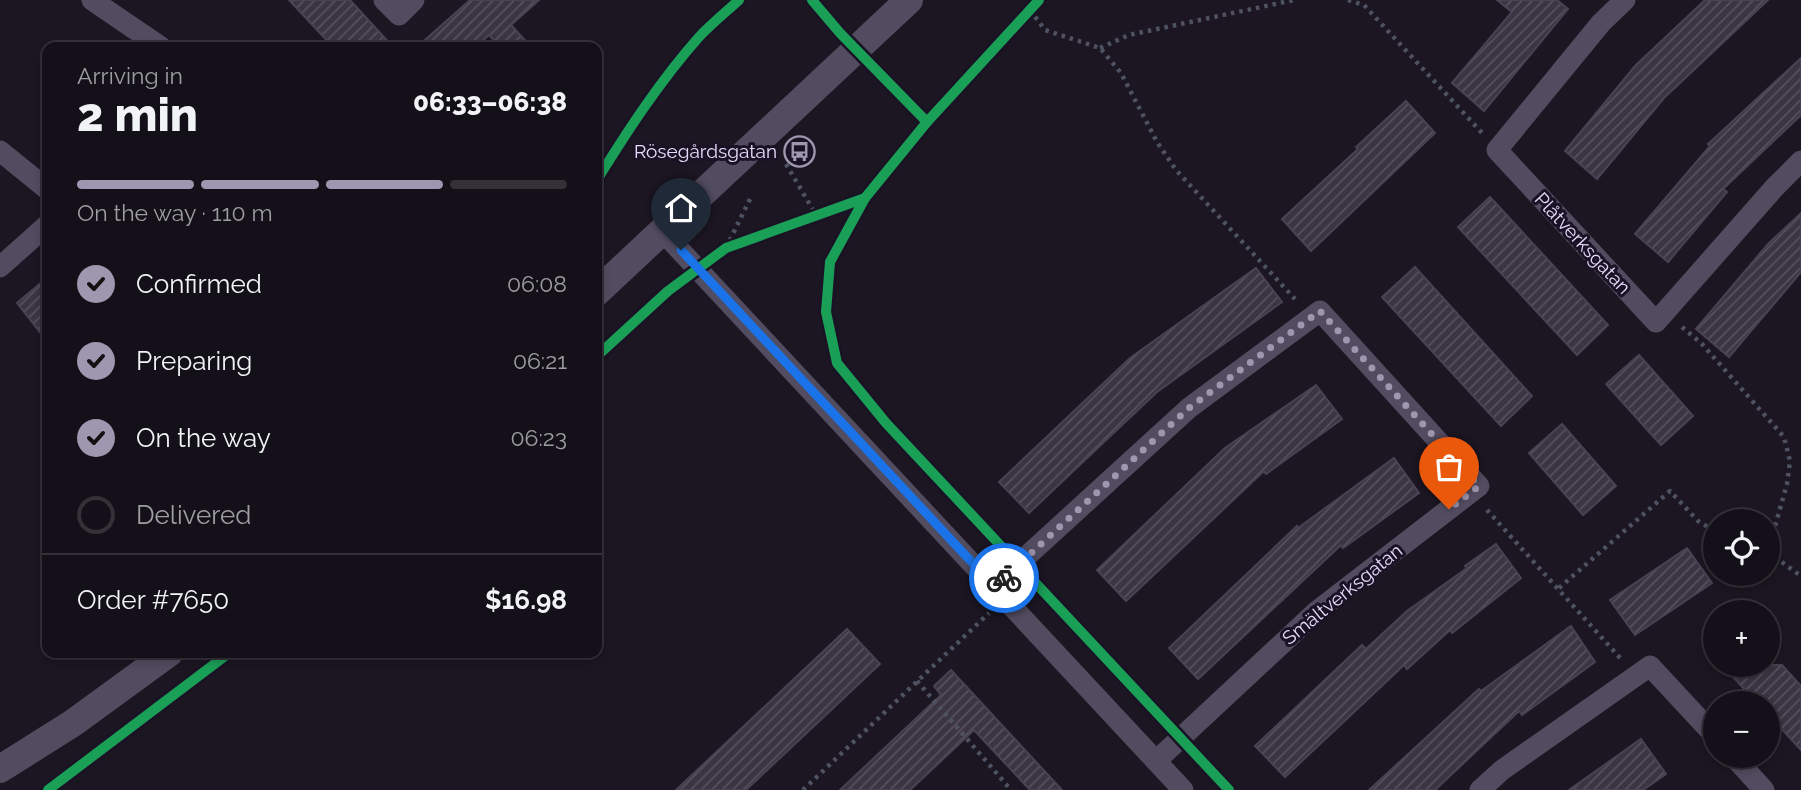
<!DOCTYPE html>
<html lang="en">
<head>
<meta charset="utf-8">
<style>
	:root { --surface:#141019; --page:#211e26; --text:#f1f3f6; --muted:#9d9da2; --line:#333038; --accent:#9f96af }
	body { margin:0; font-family:Raleway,sans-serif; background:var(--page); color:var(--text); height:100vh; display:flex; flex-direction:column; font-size:26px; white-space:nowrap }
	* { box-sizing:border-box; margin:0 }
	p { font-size:23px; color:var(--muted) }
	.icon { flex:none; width:38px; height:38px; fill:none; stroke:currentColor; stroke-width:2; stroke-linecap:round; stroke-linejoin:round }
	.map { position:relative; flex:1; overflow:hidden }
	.panel { position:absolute; left:42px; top:42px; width:560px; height:616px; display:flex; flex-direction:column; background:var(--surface); border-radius:14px; box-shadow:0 4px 10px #0003,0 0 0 2px var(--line) }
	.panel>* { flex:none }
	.buttons { position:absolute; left:1703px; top:509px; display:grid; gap:14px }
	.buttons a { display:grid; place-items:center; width:77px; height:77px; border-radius:50%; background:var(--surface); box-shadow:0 4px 10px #0003,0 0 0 2px var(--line); font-size:35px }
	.pin { position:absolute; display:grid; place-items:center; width:60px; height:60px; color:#fff; margin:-72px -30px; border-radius:50% 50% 50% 0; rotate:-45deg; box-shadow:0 0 7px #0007 }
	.pin .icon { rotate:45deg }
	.courier { position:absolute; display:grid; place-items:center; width:70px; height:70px; margin:-35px; border:5px solid #1a73e8; border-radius:50%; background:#fff; color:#222; box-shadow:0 2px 9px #0007 }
	.overview em { font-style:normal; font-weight:800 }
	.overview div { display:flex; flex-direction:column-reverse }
	.overview { display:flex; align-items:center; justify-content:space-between; height:119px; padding:0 35px }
	h1 { font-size:46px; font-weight:800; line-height:52px }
	.bar { display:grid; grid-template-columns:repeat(4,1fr); gap:10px 7px; align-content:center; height:84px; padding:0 35px }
	.bar i { height:9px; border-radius:5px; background:var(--line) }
	.bar .on { background:var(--accent) }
	.bar p { grid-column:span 4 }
	.line { display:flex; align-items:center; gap:18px; padding:0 35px; border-top:2px solid var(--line) }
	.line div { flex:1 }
	ol { padding:0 35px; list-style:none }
	li { display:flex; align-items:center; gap:21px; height:77px }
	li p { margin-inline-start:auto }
	li .icon { padding:7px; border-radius:50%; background:var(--accent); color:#111; stroke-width:4 }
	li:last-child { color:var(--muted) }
	li i { width:38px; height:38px; border:4px solid var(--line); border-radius:50% }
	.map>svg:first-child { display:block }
	.building { fill:url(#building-hatch); stroke:#494254; stroke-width:2 }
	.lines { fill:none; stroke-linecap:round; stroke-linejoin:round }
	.path { stroke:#4e5262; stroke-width:4.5; stroke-dasharray:3.5 5; stroke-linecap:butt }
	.minor { stroke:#524c60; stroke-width:21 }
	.tertiary { stroke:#524c60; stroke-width:28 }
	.cycleway-casing { stroke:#1a1225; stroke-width:15 }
	.cycleway { stroke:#1a9f57; stroke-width:10 }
	.done { stroke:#9f96af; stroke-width:7; stroke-dasharray:0 12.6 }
	.route { stroke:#1a73e8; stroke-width:9 }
	.labels { text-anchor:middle; stroke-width:6; stroke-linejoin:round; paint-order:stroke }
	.poi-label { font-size:19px; fill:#e6dbfb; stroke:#1a1225; text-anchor:end }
	.street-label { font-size:19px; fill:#e6dbfb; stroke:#1a1225 }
</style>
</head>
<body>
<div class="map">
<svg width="1801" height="790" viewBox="0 0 1801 790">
	<defs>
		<pattern id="building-hatch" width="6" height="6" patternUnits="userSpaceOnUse" patternTransform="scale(1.75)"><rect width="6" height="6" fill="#3b3442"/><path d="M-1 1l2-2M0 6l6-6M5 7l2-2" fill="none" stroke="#57515e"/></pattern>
	</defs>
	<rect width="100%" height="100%" fill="#1b1621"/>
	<!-- building -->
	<g class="building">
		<polygon points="289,0 350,0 393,47 333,47"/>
		<polygon points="470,0 539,0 511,25 531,47 500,47 489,35 476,47 417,47"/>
		<polygon points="1497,0 1557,0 1568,9 1484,111 1452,83 1512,12"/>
		<polygon points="1705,0 1768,0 1664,98 1597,179 1565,151 1635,66"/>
		<polygon points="1801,58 1801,115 1723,189 1727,192 1668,262 1635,234 1710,146 1708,144"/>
		<polygon points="1406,101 1435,133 1311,251 1282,219 1358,149 1356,147"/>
		<polygon points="1490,197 1608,325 1577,355 1458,227"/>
		<polygon points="1801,213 1801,272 1729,357 1696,329 1768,244"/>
		<polygon points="1415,267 1532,396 1501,426 1382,297"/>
		<polygon points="1256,268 1282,302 1157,392 1029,513 999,482 1130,358"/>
		<polygon points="47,278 47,341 17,303"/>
		<polygon points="1639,355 1693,416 1661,445 1606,384"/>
		<polygon points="1316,385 1342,419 1266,474 1264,471 1126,601 1097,570 1225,448"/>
		<polygon points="1562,424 1616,486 1583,515 1529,453"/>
		<polygon points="1394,458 1419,493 1343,548 1341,545 1198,679 1169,648 1297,526 1298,528"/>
		<polygon points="1496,544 1521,578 1452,633 1450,630 1407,669 1404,665 1285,777 1255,746 1362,645 1366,649 1407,611 1467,568 1465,566"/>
		<polygon points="1687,548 1712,583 1635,635 1610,600"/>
		<polygon points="1571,626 1595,662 1522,715 1519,711 1435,790 1369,790 1479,689 1481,691"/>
		<polygon points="847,629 880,664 746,790 676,790"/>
		<polygon points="1722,665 1782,665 1801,686 1801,750 1768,714 1768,704 1758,704"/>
		<polygon points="951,670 1062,790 1030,790 974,730 910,790 840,790 941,695 934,686"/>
		<polygon points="1641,739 1666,774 1643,790 1569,790"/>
	</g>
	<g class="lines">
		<!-- path -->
		<g class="path">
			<polyline points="1348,0 1364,5 1483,134"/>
			<polyline points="1030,10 1045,30 1100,48 1121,73 1157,142 1176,170 1295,299"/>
			<polyline points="1100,48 1129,35 1294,0"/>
			<polyline points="786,164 816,215"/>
			<polyline points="726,248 752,195"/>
			<polyline points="1682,327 1702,344 1784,437 1790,461 1787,484 1768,551"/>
			<polyline points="1487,510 1621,659"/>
			<polyline points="1768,552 1801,576"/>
			<polyline points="1559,588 1670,491 1698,521 1715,531"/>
			<polyline points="917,681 1011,790"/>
			<polyline points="803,790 989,613"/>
		</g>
		<!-- minor -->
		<g class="minor">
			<polyline points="92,0 161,47"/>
			<polyline points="384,0 399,15 414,0"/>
			<polyline points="1625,0 1601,23 1497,150 1656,322 1775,187 1801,161"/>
			<polyline points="0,151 47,189"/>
			<polyline points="663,232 1183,790"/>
			<polyline points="0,267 47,225"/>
			<polyline points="994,586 1189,408 1320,311 1479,486 1317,611 1156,761"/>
			<polyline points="1733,756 1764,790"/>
			<polyline points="1480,790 1502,770 1650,666 1715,736"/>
		</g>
		<!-- tertiary -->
		<g class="tertiary">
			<polyline points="597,292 909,0"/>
			<polyline points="0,769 73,723 169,653"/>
		</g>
		<defs>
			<g id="cycleway">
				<polyline points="812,0 840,33 927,122"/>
				<path d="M597,180C628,130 660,81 699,37C711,24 726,12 739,0"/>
				<polyline points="865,198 830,262 826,312 837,363 886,423 1229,790"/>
				<polyline points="597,356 668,291 726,248 865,198 927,122 1039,0"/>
				<polyline points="48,790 229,653"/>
			</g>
		</defs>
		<!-- cycleway casing -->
		<use href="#cycleway" class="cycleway-casing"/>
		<!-- cycleway -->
		<use href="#cycleway" class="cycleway"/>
	</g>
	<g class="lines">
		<!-- done -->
		<polyline class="done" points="1004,578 1189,408 1320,311 1479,486 1449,509"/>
		<!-- route -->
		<polyline class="route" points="681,250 994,586 1004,578"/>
	</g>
	<!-- icons -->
	<defs>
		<symbol id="bus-ring" viewBox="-11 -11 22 22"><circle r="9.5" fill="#1a1225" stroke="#9f96af" stroke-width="1.5"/><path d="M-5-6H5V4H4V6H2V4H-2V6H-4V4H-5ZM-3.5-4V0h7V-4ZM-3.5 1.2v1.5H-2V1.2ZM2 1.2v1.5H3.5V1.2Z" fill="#9f96af"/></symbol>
	</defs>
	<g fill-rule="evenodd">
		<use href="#bus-ring" x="782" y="134" width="35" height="35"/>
	</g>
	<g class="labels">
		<!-- poi labels -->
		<g class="poi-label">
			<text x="777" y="158">Rösegårdsgatan</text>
		</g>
		<!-- street labels -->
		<g class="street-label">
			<text transform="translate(1583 243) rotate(47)" y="7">Plåtverksgatan</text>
			<text transform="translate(1342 594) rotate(-39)" y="7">Smältverksgatan</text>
		</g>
	</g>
</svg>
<div class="buttons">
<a><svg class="icon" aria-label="locate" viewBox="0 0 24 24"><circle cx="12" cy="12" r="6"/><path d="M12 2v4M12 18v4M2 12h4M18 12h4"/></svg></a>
<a>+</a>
<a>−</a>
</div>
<div class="pin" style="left:1449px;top:509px;background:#ea580c"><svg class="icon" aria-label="bag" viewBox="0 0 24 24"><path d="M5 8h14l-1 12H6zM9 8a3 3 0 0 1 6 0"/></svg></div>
<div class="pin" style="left:681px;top:250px;background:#1f2937"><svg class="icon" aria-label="home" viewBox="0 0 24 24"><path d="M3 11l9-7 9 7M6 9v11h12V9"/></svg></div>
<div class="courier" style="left:1004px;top:578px"><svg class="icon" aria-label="bike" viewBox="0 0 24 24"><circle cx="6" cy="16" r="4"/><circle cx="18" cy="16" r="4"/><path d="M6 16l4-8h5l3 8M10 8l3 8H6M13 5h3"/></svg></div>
<section class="panel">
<div class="overview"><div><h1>2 min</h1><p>Arriving in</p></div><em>06:33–06:38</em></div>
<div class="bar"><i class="on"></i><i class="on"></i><i class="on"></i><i></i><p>On the way · 110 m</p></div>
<ol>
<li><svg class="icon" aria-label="check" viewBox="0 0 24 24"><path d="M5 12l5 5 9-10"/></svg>Confirmed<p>06:08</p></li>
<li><svg class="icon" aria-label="check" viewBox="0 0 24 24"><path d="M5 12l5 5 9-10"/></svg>Preparing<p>06:21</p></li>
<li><svg class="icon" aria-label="check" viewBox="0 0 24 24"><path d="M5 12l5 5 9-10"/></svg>On the way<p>06:23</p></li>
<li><i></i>Delivered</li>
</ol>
<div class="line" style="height:91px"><div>Order #7650</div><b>$16.98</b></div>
</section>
</div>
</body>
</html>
